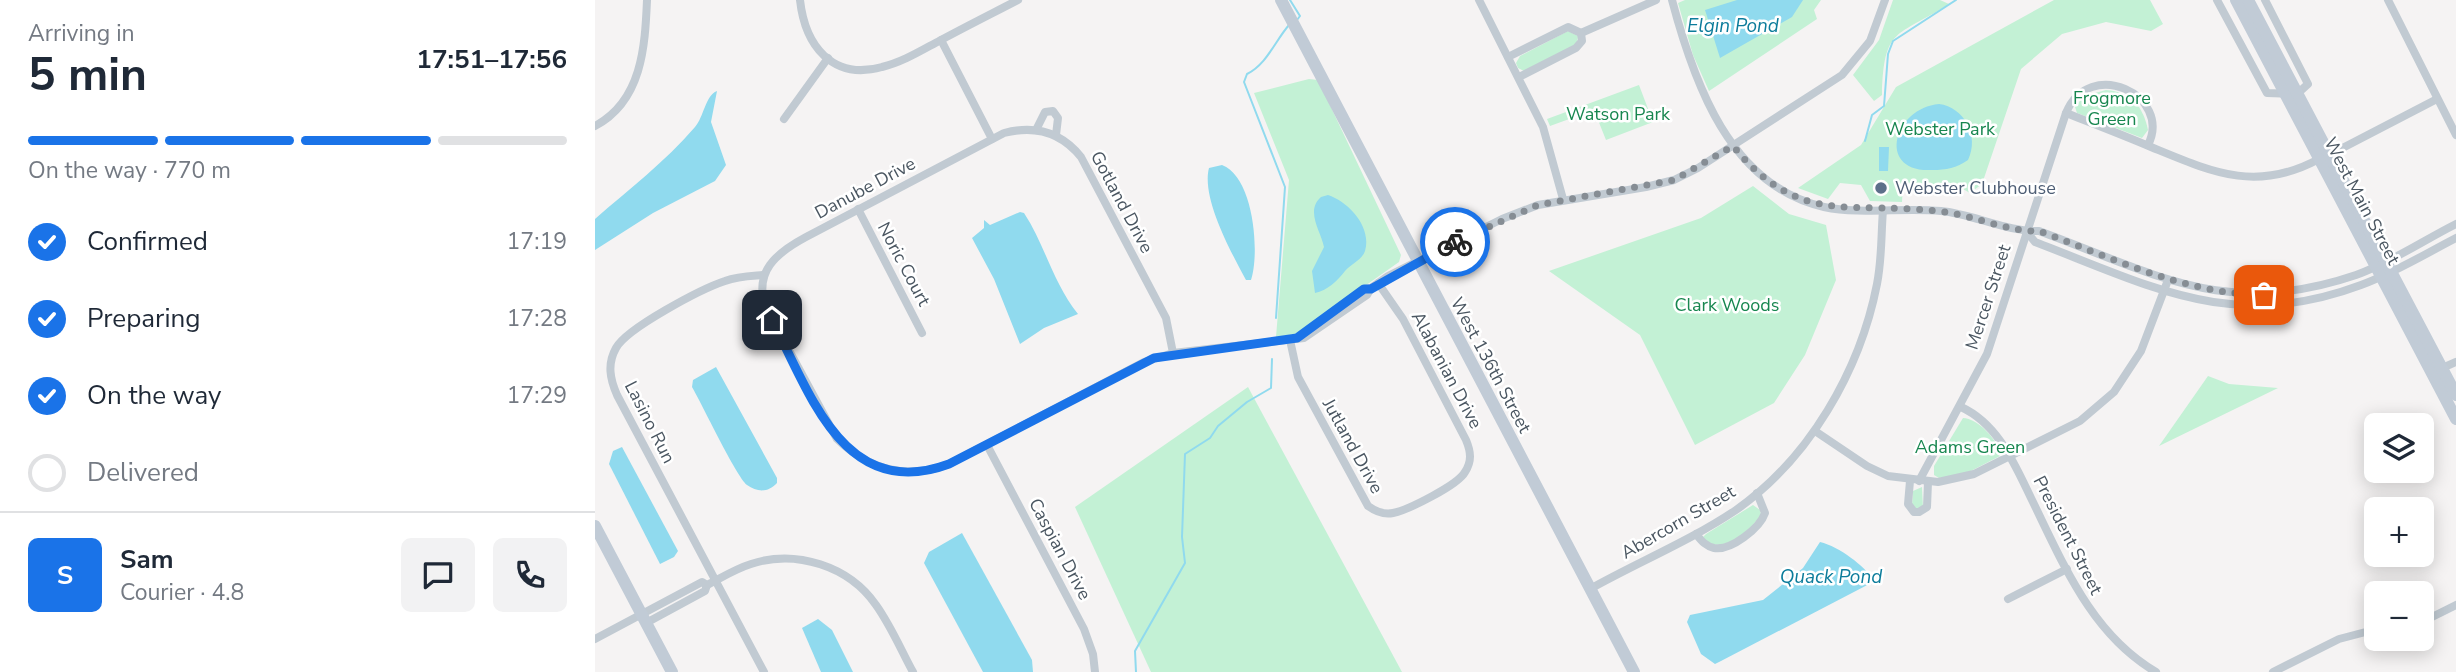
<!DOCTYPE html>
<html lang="en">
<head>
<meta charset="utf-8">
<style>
	:root { --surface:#fff; --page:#f2f2f3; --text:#1f2937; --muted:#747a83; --line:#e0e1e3; --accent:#1a73e8 }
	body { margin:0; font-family:"Nunito Sans",sans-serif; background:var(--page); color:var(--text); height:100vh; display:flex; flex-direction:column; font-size:26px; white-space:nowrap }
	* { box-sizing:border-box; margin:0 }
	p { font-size:23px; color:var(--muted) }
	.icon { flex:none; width:38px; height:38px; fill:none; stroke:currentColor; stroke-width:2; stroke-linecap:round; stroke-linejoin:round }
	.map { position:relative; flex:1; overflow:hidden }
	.details { display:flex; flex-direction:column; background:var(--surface); width:595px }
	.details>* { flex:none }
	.tools { position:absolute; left:1769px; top:413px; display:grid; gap:14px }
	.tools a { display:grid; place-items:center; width:70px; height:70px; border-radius:10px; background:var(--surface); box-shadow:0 4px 18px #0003; font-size:35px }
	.pin { position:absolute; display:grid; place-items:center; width:60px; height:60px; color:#fff; margin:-30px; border-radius:14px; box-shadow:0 4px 10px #0006 }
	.courier { position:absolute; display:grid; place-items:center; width:70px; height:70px; margin:-35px; border:5px solid #1a73e8; border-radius:50%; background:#fff; color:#222; box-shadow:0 2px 9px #0007 }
	.overview em { font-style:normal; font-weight:700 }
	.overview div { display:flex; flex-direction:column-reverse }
	.overview { display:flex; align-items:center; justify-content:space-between; height:119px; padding:0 28px }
	h1 { font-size:46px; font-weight:700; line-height:52px }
	.bar { display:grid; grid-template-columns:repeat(4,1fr); gap:10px 7px; align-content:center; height:84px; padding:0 28px }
	.bar i { height:9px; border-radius:5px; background:var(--line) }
	.bar .active { background:var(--accent) }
	.bar p { grid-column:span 4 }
	.line { display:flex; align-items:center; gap:18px; padding:0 28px; border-top:2px solid var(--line) }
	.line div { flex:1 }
	.round { display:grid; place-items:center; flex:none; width:74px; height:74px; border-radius:10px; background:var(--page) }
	ol { padding:0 28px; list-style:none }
	li { display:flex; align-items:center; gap:21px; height:77px }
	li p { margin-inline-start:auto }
	li .icon { padding:7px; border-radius:50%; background:var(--accent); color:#fff; stroke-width:4 }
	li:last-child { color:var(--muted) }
	li i { width:38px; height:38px; border:4px solid var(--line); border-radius:50% }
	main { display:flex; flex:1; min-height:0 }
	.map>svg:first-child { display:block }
	.green { fill:#c3f1d5 }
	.water { fill:#90daee }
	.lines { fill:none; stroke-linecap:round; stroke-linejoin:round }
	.stream { stroke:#90daee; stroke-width:2 }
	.street { stroke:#c1cad2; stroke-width:8 }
	.secondary { stroke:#c1cbd6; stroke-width:12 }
	.done { stroke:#868d94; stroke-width:7; stroke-dasharray:0 12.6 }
	.route { stroke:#1a73e8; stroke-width:9 }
	.service-dot { fill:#5c6f8a; stroke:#fff; stroke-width:2.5 }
	.labels { text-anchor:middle; stroke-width:5; stroke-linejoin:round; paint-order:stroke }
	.park-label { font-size:18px; fill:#17864f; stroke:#fff }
	.street-label { font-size:18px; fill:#4a5661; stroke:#fff }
	.service-label { font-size:18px; fill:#4e5e75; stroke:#fff; text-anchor:start }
	.water-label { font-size:19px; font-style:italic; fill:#0c7c9b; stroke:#fff }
</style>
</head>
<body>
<main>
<section class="details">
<div class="overview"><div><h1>5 min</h1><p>Arriving in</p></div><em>17:51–17:56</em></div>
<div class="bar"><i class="active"></i><i class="active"></i><i class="active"></i><i></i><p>On the way · 770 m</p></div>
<ol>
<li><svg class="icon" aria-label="check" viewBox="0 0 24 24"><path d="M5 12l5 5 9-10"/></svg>Confirmed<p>17:19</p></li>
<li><svg class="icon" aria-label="check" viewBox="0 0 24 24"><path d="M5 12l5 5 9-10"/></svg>Preparing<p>17:28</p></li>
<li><svg class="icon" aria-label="check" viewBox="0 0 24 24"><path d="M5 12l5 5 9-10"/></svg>On the way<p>17:29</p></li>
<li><i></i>Delivered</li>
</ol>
<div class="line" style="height:126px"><b class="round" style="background:var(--accent);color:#fff">S</b><div><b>Sam</b><p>Courier · 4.8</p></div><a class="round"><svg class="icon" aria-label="chat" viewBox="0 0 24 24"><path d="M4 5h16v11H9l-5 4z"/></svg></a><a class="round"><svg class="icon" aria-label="phone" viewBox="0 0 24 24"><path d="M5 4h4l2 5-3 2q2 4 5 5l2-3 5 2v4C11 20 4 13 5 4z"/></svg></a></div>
</section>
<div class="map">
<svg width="1861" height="672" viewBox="0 0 1861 672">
	<rect width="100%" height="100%" fill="#f5f3f3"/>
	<!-- green -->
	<g class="green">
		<polygon points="1090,0 1226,0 1219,10 1222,19 1114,91 1098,55 1083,3"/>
		<path d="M1298,0H1345L1354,4C1301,38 1289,26 1287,95L1279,101L1258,75L1284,40Z"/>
		<polygon points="1459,0 1555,0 1568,24 1556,31 1511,22 1467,34 1426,69 1387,184 1375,193 1368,189 1308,183 1307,202 1275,201 1266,185 1245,183 1233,199 1203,188 1266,145 1301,87"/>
		<polygon points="973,31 983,36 982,44 929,71 923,68 921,63 925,56"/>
		<polygon points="714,79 723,80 806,255 804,262 713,326 700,334 681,337 694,180 659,93"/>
		<polygon points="1044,85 1058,122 1011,140 999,110 955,126 952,119"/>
		<path d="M1511,90C1536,92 1548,106 1553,130L1547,138L1482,113L1480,107L1489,96Z"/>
		<polygon points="1158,186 1194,214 1231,225 1241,280 1210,355 1179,403 1100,445 1045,335 954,271 1106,218"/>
		<polygon points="1613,376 1634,384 1683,388 1564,446"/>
		<polygon points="653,387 807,672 556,672 480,507"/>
		<path d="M1368,418C1382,418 1405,441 1405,456L1370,474L1344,478L1339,475V466Z"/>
		<polygon points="1327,487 1328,508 1322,510 1317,505 1318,491"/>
		<path d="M1158,505L1165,510L1166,515C1154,531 1133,551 1112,543L1108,537L1111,534Z"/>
	</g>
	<!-- water -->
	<g class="water">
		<polygon points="1142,0 1208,0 1197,17 1125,58 1110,10"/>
		<path d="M122,91L116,122L131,165L120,181L58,213L0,250V219C34,189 70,162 100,127C109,117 110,96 122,91Z"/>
		<path d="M1344,104C1369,107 1385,136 1373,160C1361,168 1352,170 1337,170C1281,173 1298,108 1344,104Z"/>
		<polygon points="1284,147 1294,147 1293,171 1284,171"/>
		<path d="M627,165C659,177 665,253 656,280H651C637,254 606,198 614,168Z"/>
		<path d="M733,195C754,202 777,227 770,251C767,260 756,264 750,271C743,280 732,291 720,293L717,271L729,247C726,231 710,211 726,197Z"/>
		<path d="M425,212L429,213C450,245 458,283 483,314L449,328L425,344L399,279L377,238L389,228V220L395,225Z"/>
		<path d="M121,367L182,478V483C173,493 162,492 152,485C141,476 107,404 97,387L98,380Z"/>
		<polygon points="27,447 83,551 79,557 65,564 14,464 18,451"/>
		<polygon points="367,533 437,660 438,672 388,672 329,563 334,552"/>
		<path d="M1225,542C1245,547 1268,565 1280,581L1126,661L1120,664L1106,654L1092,622L1095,615L1168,600L1208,568Z"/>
		<polygon points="223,619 237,630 258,672 226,672 207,628"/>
	</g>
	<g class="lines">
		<!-- stream -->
		<g class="stream">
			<polyline points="695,0 705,16 702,20"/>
			<polyline points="1270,141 1277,115 1289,106 1293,54 1298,41 1361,0"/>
			<path d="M681,318L690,187L649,82L652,74C672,64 680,41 694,25"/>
			<polyline points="541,672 540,651 590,563 587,537 590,454 615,438 623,426 652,402 676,388 677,359"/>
		</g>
		<!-- street -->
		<g class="street">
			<path d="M205,0C210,45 237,81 287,67C308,62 327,50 346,40C372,26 398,13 423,0"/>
			<polyline points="884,0 948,127 968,199"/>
			<path d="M1077,0C1099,83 1135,186 1229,207C1267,215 1308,207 1346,211C1378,214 1412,232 1444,231C1563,275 1632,319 1761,275C1795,263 1829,240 1861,224"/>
			<polyline points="1622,0 1672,93 1702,94 1713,84 1670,0"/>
			<polyline points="1793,0 1861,135"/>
			<polyline points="986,33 1061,0"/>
			<polyline points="346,40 397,139"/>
			<polyline points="913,57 973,27 986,33"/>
			<polyline points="924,77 981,48 987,41 986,33"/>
			<polyline points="189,119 233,58"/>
			<path d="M0,126C47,101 50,47 52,0"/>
			<polyline points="441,130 450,112 458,111 463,118 461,135"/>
			<path d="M1553,145C1578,95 1494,56 1471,113C1499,124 1528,135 1556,147C1617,172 1661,193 1724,159"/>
			<polyline points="1734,155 1842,99"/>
			<polyline points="263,209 327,333"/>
			<path d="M1431,231L1440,242C1558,287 1638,333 1766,285C1799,273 1830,254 1861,238"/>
			<path d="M168,275C155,276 143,276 130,281C106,289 32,328 21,348C12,364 15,379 22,395L169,672"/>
			<polyline points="702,338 769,289 776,288 793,276 907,219 943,205 1051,187 1079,180 1103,168 1247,75 1275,41 1290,0"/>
			<path d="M695,340L703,377L773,506C780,511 789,515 798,513C813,510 863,485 870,472C877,461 876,452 871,440L808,319L783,283"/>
			<path d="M578,353L571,318L486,157C466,132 440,125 409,133L211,237C181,253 158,272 171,308L242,439C274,470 313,480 354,464L549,362L578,353L709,338L772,295L776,288"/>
			<polyline points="1845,369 1861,362"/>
			<path d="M1366,407C1403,424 1419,463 1436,498C1468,563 1496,634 1561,672"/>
			<polyline points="1220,431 1272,466 1293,476 1343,482 1379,474 1485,421 1519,392 1546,351 1573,280"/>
			<polyline points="392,445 489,629 498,654 500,672"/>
			<polyline points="1315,481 1313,504 1319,512 1324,512 1332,507 1333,482"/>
			<polyline points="1324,481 1392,354 1471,113"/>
			<path d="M1101,534C1106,540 1110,546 1119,548C1136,551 1165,528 1170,513L1162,493"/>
			<path d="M995,589C1043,562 1095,541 1141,510C1214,459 1265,371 1282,284C1287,259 1286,235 1288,210"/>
			<polyline points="1413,599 1472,569"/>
			<polyline points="1827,622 1861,605"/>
			<polyline points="51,623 110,591 112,585"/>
			<path d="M0,639L107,582L112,585C126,578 140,569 156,564C201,549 254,566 281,605C296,626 306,650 318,672"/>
			<polyline points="1678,672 1744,639 1782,629"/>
		</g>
		<!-- secondary -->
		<g class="secondary">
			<polyline points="686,0 1039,672"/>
			<polyline points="1641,0 1861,419"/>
			<polyline points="1653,0 1861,395"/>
			<polyline points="0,526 77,672"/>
		</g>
	</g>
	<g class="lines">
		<!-- done -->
		<path class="done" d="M860,242L943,205L1079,180L1138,146C1207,230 1258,199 1349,212C1380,216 1413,232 1444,231C1518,258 1590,294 1669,295"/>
		<!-- route -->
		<path class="route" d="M177,320C215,393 249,503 354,464L559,358L702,338L769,289H776L860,242"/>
	</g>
	<!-- markers -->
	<circle class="service-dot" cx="1286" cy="188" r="7"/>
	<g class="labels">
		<!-- park labels -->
		<g class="park-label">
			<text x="1517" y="104">Frogmore<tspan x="1517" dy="21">Green</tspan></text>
			<text x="1023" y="120">Watson Park</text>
			<text x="1345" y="135">Webster Park</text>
			<text x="1132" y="311">Clark Woods</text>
			<text x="1375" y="453">Adams Green</text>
		</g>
		<!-- street labels -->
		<g class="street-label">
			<text transform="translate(270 188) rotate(-28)" y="6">Danube Drive</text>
			<text transform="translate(1767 201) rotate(62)" y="6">West Main Street</text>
			<text transform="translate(527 202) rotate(62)" y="6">Gotland Drive</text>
			<text transform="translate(309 264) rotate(62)" y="6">Noric Court</text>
			<text transform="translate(1393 297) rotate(-72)" y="6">Mercer Street</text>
			<text transform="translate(896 365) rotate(62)" y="6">West 136th Street</text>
			<text transform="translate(852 370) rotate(62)" y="6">Alabanian Drive</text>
			<text transform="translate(55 422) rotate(63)" y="6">Lasino Run</text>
			<text transform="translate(758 446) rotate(61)" y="6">Jutland Drive</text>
			<text transform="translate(1083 522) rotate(-30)" y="6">Abercorn Street</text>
			<text transform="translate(1473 535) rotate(63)" y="6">President Street</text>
			<text transform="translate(465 549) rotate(62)" y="6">Caspian Drive</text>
		</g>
		<!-- service labels -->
		<g class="service-label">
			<text x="1300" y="194">Webster Clubhouse</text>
		</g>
		<!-- water labels -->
		<g class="water-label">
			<text x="1138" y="32">Elgin Pond</text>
			<text x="1236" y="583">Quack Pond</text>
		</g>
	</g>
</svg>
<div class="tools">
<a><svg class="icon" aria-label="layers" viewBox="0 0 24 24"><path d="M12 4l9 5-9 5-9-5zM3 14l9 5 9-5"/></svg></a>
<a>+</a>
<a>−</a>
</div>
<div class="pin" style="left:1669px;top:295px;background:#ea580c"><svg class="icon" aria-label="bag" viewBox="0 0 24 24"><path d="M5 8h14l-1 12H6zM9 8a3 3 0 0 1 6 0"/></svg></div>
<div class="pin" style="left:177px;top:320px;background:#1f2937"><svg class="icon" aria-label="home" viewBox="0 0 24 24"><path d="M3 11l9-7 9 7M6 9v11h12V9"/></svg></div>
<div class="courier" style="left:860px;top:242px"><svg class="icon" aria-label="bike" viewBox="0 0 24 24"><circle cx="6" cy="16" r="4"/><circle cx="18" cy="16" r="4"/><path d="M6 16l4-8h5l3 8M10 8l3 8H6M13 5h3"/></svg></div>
</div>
</main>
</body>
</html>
